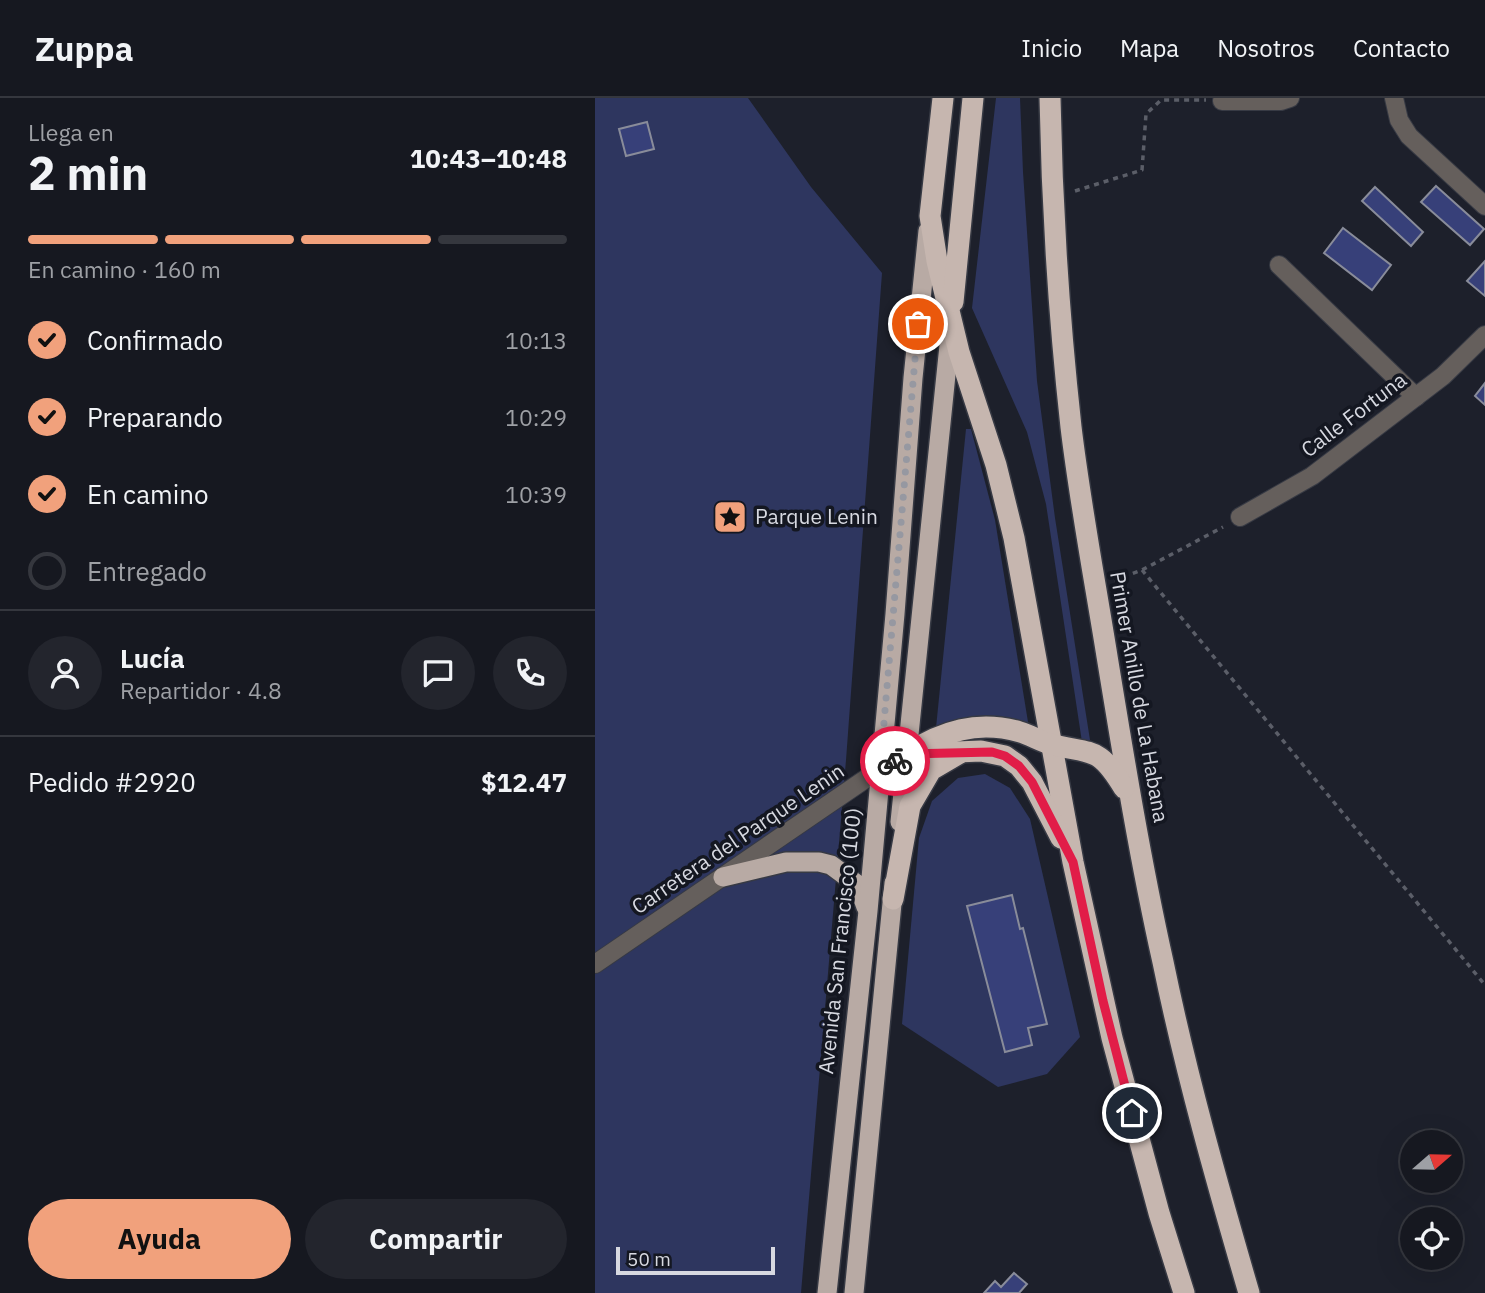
<!DOCTYPE html>
<html lang="es">
<head>
<meta charset="utf-8">
<style>
	:root { --surface:#161820; --page:#23252d; --text:#f1f3f6; --muted:#9ea0a5; --line:#35373e; --accent:#f1a17c }
	body { margin:0; font-family:"IBM Plex Sans",sans-serif; background:var(--page); color:var(--text); height:100vh; display:flex; flex-direction:column; font-size:26px; white-space:nowrap }
	* { box-sizing:border-box; margin:0 }
	p { font-size:23px; color:var(--muted) }
	.icon { flex:none; width:38px; height:38px; fill:none; stroke:currentColor; stroke-width:2; stroke-linecap:round; stroke-linejoin:round }
	.map { position:relative; flex:1; overflow:hidden }
	.side { display:flex; flex-direction:column; background:var(--surface); width:595px }
	.side>* { flex:none }
	.needle { width:46px; rotate:70deg }
	.buttons { position:absolute; left:805px; top:1032px; display:grid; gap:14px }
	.buttons a { display:grid; place-items:center; width:63px; height:63px; border-radius:50%; background:var(--surface); box-shadow:0 7px 28px #0002,0 0 0 2px var(--line); font-size:35px }
	.scale { position:absolute; left:21px; bottom:18px; width:159px; box-sizing:border-box; padding-left:7px; border:4px solid #d7d9e1; border-top:0; font-size:19px; line-height:24px; white-space:nowrap; color:#d7d9e1; -webkit-text-stroke:5px #141721; paint-order:stroke }
	.pin { position:absolute; display:grid; place-items:center; width:60px; height:60px; color:#fff; margin:-30px; border:4px solid #fff; border-radius:50%; box-shadow:0 2px 7px #0007 }
	.courier { position:absolute; display:grid; place-items:center; width:70px; height:70px; margin:-35px; border:5px solid #e11d48; border-radius:50%; background:#fff; color:#222; box-shadow:0 2px 9px #0007 }
	.overview em { font-style:normal; font-weight:800 }
	.overview div { display:flex; flex-direction:column-reverse }
	.overview { display:flex; align-items:center; justify-content:space-between; height:119px; padding:0 28px }
	h1 { font-size:46px; font-weight:800; line-height:52px }
	.bar { display:grid; grid-template-columns:repeat(4,1fr); gap:10px 7px; align-content:center; height:84px; padding:0 28px }
	.bar i { height:9px; border-radius:5px; background:var(--line) }
	.bar .on { background:var(--accent) }
	.bar p { grid-column:span 4 }
	.line { display:flex; align-items:center; gap:18px; padding:0 28px; border-top:2px solid var(--line) }
	.line div { flex:1 }
	.round { display:grid; place-items:center; flex:none; width:74px; height:74px; border-radius:37px; background:var(--page) }
	ol { padding:0 28px; list-style:none }
	li { display:flex; align-items:center; gap:21px; height:77px }
	li p { margin-inline-start:auto }
	li .icon { padding:7px; border-radius:50%; background:var(--accent); color:#111; stroke-width:4 }
	li:last-child { color:var(--muted) }
	li i { width:38px; height:38px; border:4px solid var(--line); border-radius:50% }
	.button { display:flex; gap:14px; margin-top:auto; padding:14px 28px }
	.button a { flex:1; height:80px; border-radius:42px; background:var(--accent); color:#111; font-size:28px; font-weight:800; line-height:80px; text-align:center }
	.button a+a { background:var(--page); color:var(--text) }
	header { display:flex; align-items:center; gap:42px; box-sizing:border-box; height:98px; padding:0 35px; background:var(--surface); border-bottom:2px solid var(--line) }
	header strong { font-size:33px }
	nav { display:flex; gap:38px; margin-inline-start:auto; font-size:24px }
	main { display:flex; flex:1; min-height:0 }
	.map>svg:first-child { display:block }
	.green { fill:#2e365f }
	.building { fill:#374079; stroke:#898c9a; stroke-width:2 }
	.lines { fill:none; stroke-linecap:round; stroke-linejoin:round }
	.minor-casing { stroke:#373a44; stroke-width:20 }
	.tertiary-casing { stroke:#373a44; stroke-width:20 }
	.trunk-casing { stroke:#373a44; stroke-width:22 }
	.motorway-casing { stroke:#373a44; stroke-width:24 }
	.path { stroke:#5b5e68; stroke-width:3.5; stroke-dasharray:5 5; stroke-linecap:butt }
	.minor { stroke:#655f5c; stroke-width:18 }
	.tertiary { stroke:#655f5c; stroke-width:18 }
	.trunk { stroke:#b8aaa4; stroke-width:19 }
	.motorway { stroke:#c6b6af; stroke-width:21 }
	.done { stroke:#9698a1; stroke-width:7; stroke-dasharray:0 12.6 }
	.route { stroke:#e11d48; stroke-width:9 }
	.labels { text-anchor:middle; stroke-width:7; stroke-linejoin:round; paint-order:stroke }
	.street-label { font-size:21px; fill:#d7d9e1; stroke:#141721 }
	.poi-label { font-size:21px; fill:#d7d9e1; stroke:#141721; text-anchor:start }
</style>
</head>
<body>
<header>
<strong>Zuppa</strong>
<nav><a>Inicio</a><a>Mapa</a><a>Nosotros</a><a>Contacto</a></nav>
</header>
<main>
<section class="side">
<div class="overview"><div><h1>2 min</h1><p>Llega en</p></div><em>10:43–10:48</em></div>
<div class="bar"><i class="on"></i><i class="on"></i><i class="on"></i><i></i><p>En camino · 160 m</p></div>
<ol>
<li><svg class="icon" aria-label="check" viewBox="0 0 24 24"><path d="M5 12l5 5 9-10"/></svg>Confirmado<p>10:13</p></li>
<li><svg class="icon" aria-label="check" viewBox="0 0 24 24"><path d="M5 12l5 5 9-10"/></svg>Preparando<p>10:29</p></li>
<li><svg class="icon" aria-label="check" viewBox="0 0 24 24"><path d="M5 12l5 5 9-10"/></svg>En camino<p>10:39</p></li>
<li><i></i>Entregado</li>
</ol>
<div class="line" style="height:126px"><a class="round"><svg class="icon" aria-label="person" viewBox="0 0 24 24"><circle cx="12" cy="8" r="4"/><path d="M4 21q1-7 8-7t8 7"/></svg></a><div><b>Lucía</b><p>Repartidor · 4.8</p></div><a class="round"><svg class="icon" aria-label="chat" viewBox="0 0 24 24"><path d="M4 5h16v11H9l-5 4z"/></svg></a><a class="round"><svg class="icon" aria-label="phone" viewBox="0 0 24 24"><path d="M5 4h4l2 5-3 2q2 4 5 5l2-3 5 2v4C11 20 4 13 5 4z"/></svg></a></div>
<div class="line" style="height:91px"><div>Pedido #2920</div><b>$12.47</b></div>
<div class="button"><a>Ayuda</a><a>Compartir</a></div>
</section>
<div class="map">
<svg width="890" height="1195" viewBox="0 0 890 1195">
	<rect width="100%" height="100%" fill="#1d202b"/>
	<!-- green -->
	<g class="green">
		<polygon points="0,0 153,0 216,89 287,175 251,662 206,1195 0,1195"/>
		<polygon points="401,0 425,0 428,74 442,283 460,420 495,642 487,644 451,406 432,334 377,210"/>
		<polygon points="371,331 376,331 400,422 433,624 427,629 341,630"/>
		<polygon points="390,676 415,690 435,721 485,939 452,976 403,989 307,926 324,740 337,703 363,680"/>
	</g>
	<!-- building -->
	<g class="building">
		<polygon points="52,24 59,51 31,58 24,31"/>
		<polygon points="841,88 889,131 875,147 826,104"/>
		<polygon points="780,89 828,134 816,148 767,103"/>
		<polygon points="748,130 796,167 777,192 729,155"/>
		<polygon points="890,163 890,198 872,183"/>
		<polygon points="890,285 890,307 880,298"/>
		<polygon points="417,797 425,831 428,830 452,926 433,930 437,947 410,954 372,808"/>
		<polygon points="419,1175 432,1186 424,1195 389,1195 400,1183 406,1189"/>
	</g>
	<g class="lines">
		<defs>
			<g id="minor">
				<polyline points="799,0 804,22 814,38 890,108"/>
				<polyline points="627,3 686,3 695,0"/>
				<polyline points="684,167 821,299"/>
				<polyline points="645,419 717,378 848,278 890,237"/>
			</g>
			<polyline id="tertiary" points="0,866 285,671 312,656"/>
			<g id="trunk">
				<polyline points="305,724 356,228"/>
				<polyline points="128,779 191,764 224,764 236,767 263,787 271,809"/>
				<polyline points="232,1195 273,813 300,516 318,280 333,133"/>
				<polyline points="259,1195 299,785"/>
			</g>
			<g id="motorway">
				<polyline points="348,0 335,118 342,163 364,254 401,367 419,440 478,764 517,940 564,1115 589,1195"/>
				<path d="M455,0C457,110 464,220 476,329C485,404 499,478 511,552C528,656 545,761 568,864C591,976 622,1085 654,1195"/>
				<polyline points="358,204 378,0"/>
				<path d="M312,656C347,633 383,622 425,634C435,637 445,643 455,646C498,657 503,647 529,690"/>
				<polyline points="313,656 386,653 410,658 424,668 437,684 466,740"/>
				<polyline points="298,801 315,708 336,672 365,655"/>
			</g>
		</defs>
		<!-- minor casing -->
		<use href="#minor" class="minor-casing"/>
		<!-- tertiary casing -->
		<use href="#tertiary" class="tertiary-casing"/>
		<!-- trunk casing -->
		<use href="#trunk" class="trunk-casing"/>
		<!-- motorway casing -->
		<use href="#motorway" class="motorway-casing"/>
		<!-- path -->
		<g class="path">
			<polyline points="480,93 547,72 551,16 566,2 611,2"/>
			<polyline points="547,472 890,887"/>
			<polyline points="519,482 547,472 628,429"/>
		</g>
		<!-- minor -->
		<use href="#minor" class="minor"/>
		<!-- tertiary -->
		<use href="#tertiary" class="tertiary"/>
		<!-- trunk -->
		<use href="#trunk" class="trunk"/>
		<!-- motorway -->
		<use href="#motorway" class="motorway"/>
	</g>
	<g class="lines">
		<!-- done -->
		<polyline class="done" points="300,663 285,671 323,226"/>
		<!-- route -->
		<polyline class="route" points="300,663 312,656 397,654 410,658 424,668 437,684 478,764 508,903 537,1015"/>
	</g>
	<!-- icons -->
	<defs>
		<symbol id="sight-square" viewBox="-11 -11 22 22"><rect x="-9" y="-9" width="18" height="18" rx="4" fill="#f1a17c" stroke="#141721"/><path d="M0-6L1.8-2.2L6-1.7L2.9 1.2L3.7 5.4L0 3.3L-3.7 5.4L-2.9 1.2L-6-1.7L-1.8-2.2Z" fill="#111"/></symbol>
	</defs>
	<g fill-rule="evenodd">
		<use href="#sight-square" x="116" y="400" width="38" height="38"/>
	</g>
	<g class="labels">
		<!-- street labels -->
		<g class="street-label">
			<text transform="translate(759 317) rotate(-37)" y="7">Calle Fortuna</text>
			<text transform="translate(544 599) rotate(80)" y="7">Primer Anillo de La Habana</text>
			<text transform="translate(143 741) rotate(-34)" y="7">Carretera del Parque Lenin</text>
			<text transform="translate(245 843) rotate(-84)" y="7">Avenida San Francisco (100)</text>
		</g>
		<!-- poi labels -->
		<g class="poi-label">
			<text x="160" y="426">Parque Lenin</text>
		</g>
	</g>
</svg>
<div class="buttons">
<a><svg class="needle" viewBox="-14 -14 28 28"><path d="M0-13l5 13h-10z" fill="#e53935"/><path d="M0 13l5-13h-10z" fill="#9ea0a5"/></svg></a>
<a><svg class="icon" aria-label="locate" viewBox="0 0 24 24"><circle cx="12" cy="12" r="6"/><path d="M12 2v4M12 18v4M2 12h4M18 12h4"/></svg></a>
</div>
<div class="scale">50 m</div>
<div class="pin" style="left:323px;top:226px;background:#ea580c"><svg class="icon" aria-label="bag" viewBox="0 0 24 24"><path d="M5 8h14l-1 12H6zM9 8a3 3 0 0 1 6 0"/></svg></div>
<div class="pin" style="left:537px;top:1015px;background:#1f2937"><svg class="icon" aria-label="home" viewBox="0 0 24 24"><path d="M3 11l9-7 9 7M6 9v11h12V9"/></svg></div>
<div class="courier" style="left:300px;top:663px"><svg class="icon" aria-label="bike" viewBox="0 0 24 24"><circle cx="6" cy="16" r="4"/><circle cx="18" cy="16" r="4"/><path d="M6 16l4-8h5l3 8M10 8l3 8H6M13 5h3"/></svg></div>
</div>
</main>
</body>
</html>
